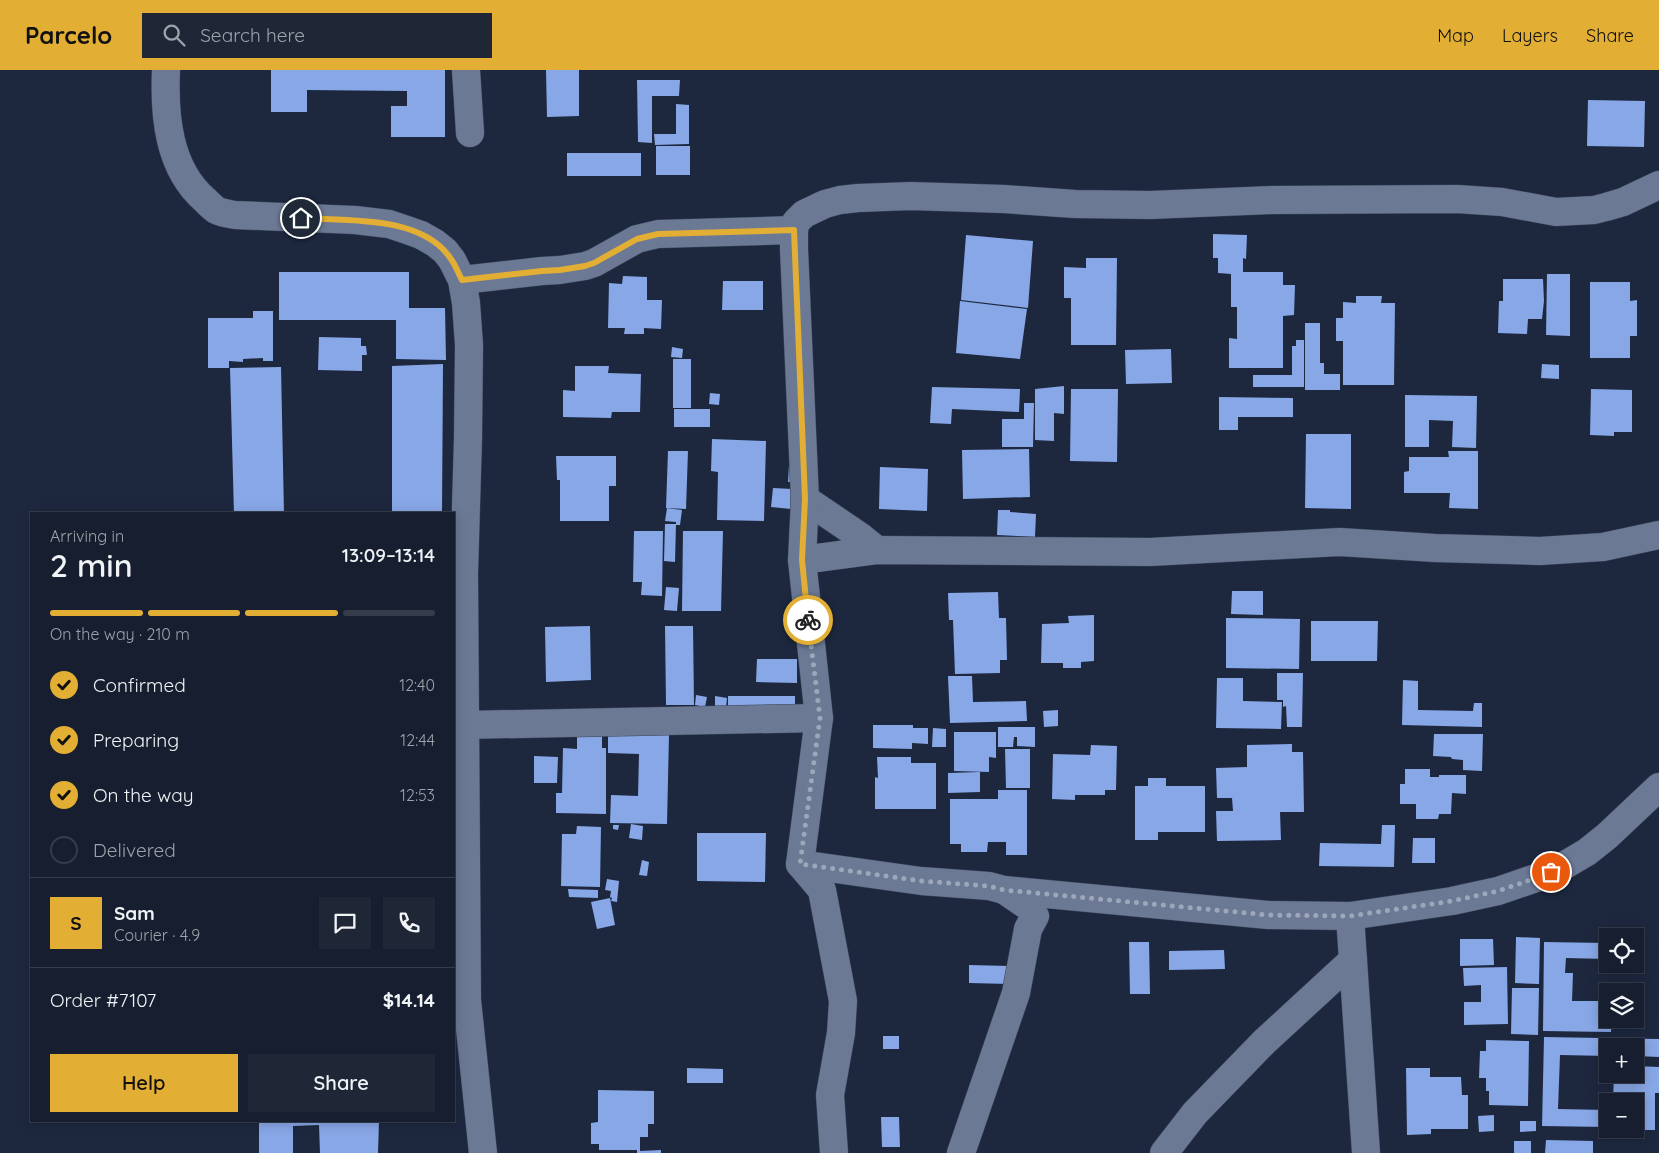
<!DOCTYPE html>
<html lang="en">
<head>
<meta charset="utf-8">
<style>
	:root { --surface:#161e2f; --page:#1f2737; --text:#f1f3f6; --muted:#9ea2aa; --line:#353c4b; --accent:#e2ae34 }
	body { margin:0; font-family:Quicksand,sans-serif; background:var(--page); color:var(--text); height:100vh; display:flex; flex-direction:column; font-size:19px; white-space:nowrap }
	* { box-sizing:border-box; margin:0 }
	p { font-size:16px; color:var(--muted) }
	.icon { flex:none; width:28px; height:28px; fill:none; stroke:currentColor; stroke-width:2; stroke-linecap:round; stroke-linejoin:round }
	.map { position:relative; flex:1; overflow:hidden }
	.side { position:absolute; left:30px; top:442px; width:425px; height:610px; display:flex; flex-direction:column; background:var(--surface); border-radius:0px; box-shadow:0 2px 12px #0003,0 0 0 1px var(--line) }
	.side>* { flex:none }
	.buttons { position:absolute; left:1599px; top:858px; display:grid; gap:10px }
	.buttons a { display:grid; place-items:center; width:45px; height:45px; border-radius:0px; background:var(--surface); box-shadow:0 2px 12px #0003,0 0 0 1px var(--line); font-size:25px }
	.pin { position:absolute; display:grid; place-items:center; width:42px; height:42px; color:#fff; margin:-21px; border:2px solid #fff; border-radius:50%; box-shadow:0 1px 5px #0007 }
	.courier { position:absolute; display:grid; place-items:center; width:50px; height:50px; margin:-25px; border:4px solid #e2ae34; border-radius:50%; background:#fff; color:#222; box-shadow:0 1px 6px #0007 }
	.head em { font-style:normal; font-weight:600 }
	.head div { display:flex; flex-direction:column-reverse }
	.head { display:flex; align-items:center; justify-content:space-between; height:85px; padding:0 20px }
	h1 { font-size:32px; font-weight:600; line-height:38px }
	.bar { display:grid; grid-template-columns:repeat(4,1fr); gap:8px 5px; align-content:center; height:60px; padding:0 20px }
	.bar i { height:6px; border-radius:4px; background:var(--line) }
	.bar .active { background:var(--accent) }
	.bar p { grid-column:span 4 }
	.line { display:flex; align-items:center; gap:12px; padding:0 20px; border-top:1px solid var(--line) }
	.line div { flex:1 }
	.round { display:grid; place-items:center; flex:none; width:52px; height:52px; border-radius:0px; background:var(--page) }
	ol { padding:0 20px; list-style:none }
	li { display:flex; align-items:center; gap:15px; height:55px }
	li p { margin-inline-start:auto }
	li .icon { padding:5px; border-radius:50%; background:var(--accent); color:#111; stroke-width:4 }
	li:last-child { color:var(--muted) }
	li i { width:28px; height:28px; border:2px solid var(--line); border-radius:50% }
	.button { display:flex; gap:10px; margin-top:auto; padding:10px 20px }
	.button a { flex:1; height:58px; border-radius:0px; background:var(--accent); color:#111; font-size:20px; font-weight:600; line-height:58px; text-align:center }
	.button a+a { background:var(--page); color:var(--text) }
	header { display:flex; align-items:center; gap:30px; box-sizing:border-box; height:70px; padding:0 25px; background:var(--accent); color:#111 }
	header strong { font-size:24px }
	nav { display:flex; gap:28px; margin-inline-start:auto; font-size:18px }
	.search { width:350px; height:45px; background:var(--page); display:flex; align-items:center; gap:12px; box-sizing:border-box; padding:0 18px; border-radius:0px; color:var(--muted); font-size:19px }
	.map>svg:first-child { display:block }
	.building { fill:#88a7e7 }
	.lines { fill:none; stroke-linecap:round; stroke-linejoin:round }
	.minor-casing { stroke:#3c4559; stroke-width:29 }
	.minor { stroke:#6b7995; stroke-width:28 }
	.done { stroke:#9ea7ba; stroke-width:5; stroke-dasharray:0 9 }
	.route { stroke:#e2ae34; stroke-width:6 }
</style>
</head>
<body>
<header>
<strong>Parcelo</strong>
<div class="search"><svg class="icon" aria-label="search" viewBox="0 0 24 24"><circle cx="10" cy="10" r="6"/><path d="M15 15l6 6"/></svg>Search here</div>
<nav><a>Map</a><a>Layers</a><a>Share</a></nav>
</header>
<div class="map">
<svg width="1659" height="1083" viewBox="0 0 1659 1083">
	<rect width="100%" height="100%" fill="#1d283f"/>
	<!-- building -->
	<g class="building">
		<polygon points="271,0 445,0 445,67 391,67 391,36 407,36 407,21 307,20 307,42 271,42"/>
		<polygon points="546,0 579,0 579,46 547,47"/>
		<polygon points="637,10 680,10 679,26 652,26 652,73 638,72"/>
		<polygon points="1588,30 1645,31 1644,77 1587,76"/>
		<polygon points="676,34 689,35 689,74 655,75 654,64 676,64"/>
		<rect x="656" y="76" width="34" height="29"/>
		<rect x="567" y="83" width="74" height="23"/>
		<polygon points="1213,164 1247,165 1246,189 1243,188 1243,202 1283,202 1283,215 1295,215 1294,245 1283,246 1283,298 1229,298 1229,268 1237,269 1237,237 1231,237 1231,204 1218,203 1218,188 1213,188"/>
		<polygon points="966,165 1033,171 1028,238 961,230"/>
		<polygon points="1086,188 1117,188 1116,275 1071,275 1071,228 1064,228 1064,197 1086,198"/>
		<polygon points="279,202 409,202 409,238 445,238 446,290 396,289 396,250 279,250"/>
		<polygon points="1547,204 1570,204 1570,266 1546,265"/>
		<polygon points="623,206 647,207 647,230 662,230 661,259 644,258 644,264 624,264 625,258 608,258 609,213 622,214"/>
		<polygon points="1503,209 1543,209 1544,231 1542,249 1528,249 1527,264 1498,263 1499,231 1503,231"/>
		<polygon points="723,211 763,211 763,240 722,240"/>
		<polygon points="1590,212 1630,212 1630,231 1637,230 1637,266 1630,266 1630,288 1590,288"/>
		<polygon points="1356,226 1382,226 1381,233 1395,233 1394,315 1343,315 1343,271 1336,271 1336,248 1343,248 1343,232 1356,233"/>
		<polygon points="960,231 1027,239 1020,289 956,283"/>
		<polygon points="253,241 273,241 273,291 263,291 263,288 243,289 243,292 229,291 229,298 208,298 208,248 253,248"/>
		<polygon points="1305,253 1320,253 1320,293 1324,293 1324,304 1340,304 1340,320 1305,320"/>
		<polygon points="319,267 361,268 361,276 366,276 367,285 362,285 362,301 318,300"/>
		<polygon points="1296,270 1304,270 1304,317 1253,317 1253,305 1292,305 1292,276 1296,276"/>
		<polygon points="672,277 683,279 682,288 671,287"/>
		<polygon points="1171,279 1172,313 1126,314 1125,280"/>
		<rect x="673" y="289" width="18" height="49"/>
		<polygon points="443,294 442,444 392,444 392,296"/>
		<polygon points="1542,294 1559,295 1559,309 1541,308"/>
		<polygon points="575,296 609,296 608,303 641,304 640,342 612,342 611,348 563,347 563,320 575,321"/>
		<polygon points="281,297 284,444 234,444 230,298"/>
		<polygon points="1064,316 1064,344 1054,343 1054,371 1035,370 1035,319"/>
		<polygon points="932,317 1020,319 1019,342 952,339 951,354 930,353"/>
		<polygon points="1071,319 1118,319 1117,392 1070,391"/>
		<polygon points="1591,319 1632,320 1632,362 1614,362 1614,366 1590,365"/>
		<polygon points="710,323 720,324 719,335 709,334"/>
		<polygon points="1405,325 1477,326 1476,378 1452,377 1453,351 1429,350 1429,377 1405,377"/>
		<polygon points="1219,327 1293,328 1293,347 1238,347 1238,360 1219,360"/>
		<polygon points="1024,333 1034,333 1033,377 1002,377 1002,349 1024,349"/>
		<rect x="674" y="339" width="36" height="18"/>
		<polygon points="1306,364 1351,364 1351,439 1305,438"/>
		<polygon points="712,369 766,371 764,451 717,450 718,402 711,401"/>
		<polygon points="1029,379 1030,427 963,429 962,380"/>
		<polygon points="668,381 688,381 686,439 666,438"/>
		<polygon points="1448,381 1478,381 1478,439 1449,438 1450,423 1404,423 1404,402 1409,401 1409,387 1449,387"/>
		<polygon points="556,386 616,386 616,416 609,416 609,451 560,451 560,410 557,410"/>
		<polygon points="789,395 797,396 796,412 788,412"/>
		<polygon points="880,397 928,399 927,441 879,439"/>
		<polygon points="773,418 792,419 791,439 771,437"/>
		<polygon points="667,438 682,440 680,455 676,455 676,452 665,451"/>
		<polygon points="998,440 1010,440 1010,442 1036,444 1035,467 997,465"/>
		<polygon points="665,454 676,454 675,492 664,491"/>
		<polygon points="634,461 663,461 662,526 641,525 642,512 633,512"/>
		<polygon points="683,461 723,461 721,541 682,541"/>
		<polygon points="666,517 679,518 677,541 664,540"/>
		<polygon points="1232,521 1263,521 1263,545 1231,544"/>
		<polygon points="998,522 999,548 1006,548 1007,590 1000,590 1000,603 955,604 953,550 949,550 948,523"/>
		<polygon points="1094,545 1094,591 1081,592 1081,598 1063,598 1063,593 1041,593 1042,554 1069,553 1068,546"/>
		<polygon points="1226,548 1300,549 1299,599 1226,598"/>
		<polygon points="1311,551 1378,551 1377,591 1311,591"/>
		<polygon points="590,556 591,610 546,612 545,557"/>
		<polygon points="665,556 693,556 694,635 666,635"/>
		<polygon points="757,589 797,589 797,613 756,612"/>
		<polygon points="1277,603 1303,603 1302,657 1287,657 1286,636 1283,637 1283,630 1277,630"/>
		<polygon points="948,606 972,606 973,632 1026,631 1027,651 950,653"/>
		<polygon points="1217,608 1243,608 1243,631 1282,632 1281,659 1216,658"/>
		<polygon points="1403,610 1418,611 1418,640 1473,641 1474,633 1482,633 1482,657 1402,655"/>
		<polygon points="696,625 707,627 705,637 695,635"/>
		<polygon points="715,626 727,628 726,638 715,636"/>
		<rect x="728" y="626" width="67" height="13"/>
		<polygon points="1058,640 1058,656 1044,657 1043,641"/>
		<polygon points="873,655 913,655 913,658 928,658 928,674 912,673 912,679 873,678"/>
		<polygon points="998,657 1035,657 1035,677 1017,676 1017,667 1014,667 1013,677 998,677"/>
		<polygon points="933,658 946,659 946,677 932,677"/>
		<polygon points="954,662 996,662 996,688 989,687 989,702 954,701"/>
		<polygon points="608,663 669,665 667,754 610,753 611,725 638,726 639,684 608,683"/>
		<polygon points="1434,664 1483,664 1482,701 1463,700 1463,690 1452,689 1451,687 1433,686"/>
		<polygon points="577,665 602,665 602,678 606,678 606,744 556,743 556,723 562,723 563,678 577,679"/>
		<polygon points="1292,674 1292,682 1303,682 1304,742 1280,742 1281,770 1217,771 1216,741 1233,741 1232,728 1217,728 1216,698 1247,697 1247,675"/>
		<polygon points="1091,675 1117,676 1116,720 1105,720 1105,725 1075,725 1075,730 1052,729 1053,684 1090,685"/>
		<polygon points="1005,679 1030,679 1030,718 1006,718"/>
		<polygon points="534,686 558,687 557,713 534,713"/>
		<polygon points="877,687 911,687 911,693 936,693 936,739 875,739 875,707 878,708"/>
		<polygon points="1405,699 1430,699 1430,707 1439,707 1439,705 1466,705 1466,724 1452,723 1451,744 1439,744 1438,749 1416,749 1416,734 1400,734 1400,714 1405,714"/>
		<polygon points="980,702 980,722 948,723 948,703"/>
		<polygon points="1148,708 1166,708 1166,716 1205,716 1205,762 1158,762 1158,770 1135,770 1135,716 1148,716"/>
		<polygon points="998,720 1027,720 1027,785 1006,785 1006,772 988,772 987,782 961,782 961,774 950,774 950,729 998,729"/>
		<polygon points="631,754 643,756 642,770 629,768"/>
		<polygon points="613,755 619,755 618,760 613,759"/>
		<polygon points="1382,755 1395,755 1394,797 1319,796 1320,773 1381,774"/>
		<polygon points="577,756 601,757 600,817 561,816 562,764 576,764"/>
		<polygon points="697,763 766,763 765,812 697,811"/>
		<polygon points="1413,768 1435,768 1435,793 1412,793"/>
		<polygon points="642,790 649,792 647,806 639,805"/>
		<polygon points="607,809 619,811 617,832 611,831 612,828 610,827 611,821 605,820"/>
		<polygon points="568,819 598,820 598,828 569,827"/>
		<polygon points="610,828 615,855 597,859 591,832"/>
		<polygon points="1516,867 1540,868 1539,914 1515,913"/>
		<polygon points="1460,869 1493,869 1494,895 1460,896"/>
		<polygon points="1129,872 1149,872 1150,924 1130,924"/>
		<polygon points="1544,872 1607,873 1607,889 1566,888 1565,903 1573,903 1572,931 1608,931 1608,949 1612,949 1611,962 1543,961"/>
		<polygon points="1224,880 1225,899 1169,900 1169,881"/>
		<polygon points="969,895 1010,896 1010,914 969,913"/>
		<polygon points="1507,897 1508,954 1464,955 1464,932 1481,932 1481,915 1464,916 1463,898"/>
		<polygon points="1512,918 1539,918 1538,965 1511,964"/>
		<rect x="883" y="966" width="16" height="13"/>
		<polygon points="1544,967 1659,969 1659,987 1635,986 1635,976 1608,976 1608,986 1560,985 1558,1039 1607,1040 1607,1057 1542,1056"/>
		<polygon points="1486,970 1529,971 1528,1036 1489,1035 1489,1021 1486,1021 1486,1008 1479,1008 1480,981 1486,981"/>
		<polygon points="1635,996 1659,997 1659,1023 1655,1023 1655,1060 1635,1060 1635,1031 1613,1031 1614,1004 1635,1004"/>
		<polygon points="687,998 723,999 723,1013 687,1013"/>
		<polygon points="1406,998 1430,998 1430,1007 1461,1007 1462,1025 1468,1025 1468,1059 1431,1059 1431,1064 1407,1065"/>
		<polygon points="598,1020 654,1021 654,1054 648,1054 648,1067 640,1067 640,1081 661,1080 661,1083 637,1083 637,1080 599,1080 599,1074 591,1074 591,1053 598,1052"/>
		<polygon points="1494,1045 1494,1061 1479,1062 1478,1046"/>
		<polygon points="881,1047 899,1047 900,1077 882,1077"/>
		<polygon points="259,1051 379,1051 378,1083 320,1083 319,1055 293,1056 293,1083 259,1083"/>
		<polygon points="1520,1051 1536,1051 1536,1061 1520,1062"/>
		<polygon points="1546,1070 1593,1071 1593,1083 1545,1083"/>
		<rect x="1514" y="1071" width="17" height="12"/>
	</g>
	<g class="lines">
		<defs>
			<g id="minor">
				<path d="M166,0C164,45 168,98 205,130C208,133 212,137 216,140C222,143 229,144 235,145L355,150L389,154L404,159L421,165L435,173L445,181L452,190L462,210L466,233L469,275L468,369L464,503L467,930L483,1083"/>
				<polyline points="466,0 470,63"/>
				<polyline points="462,210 542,201 560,200 585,196 594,193 637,169 658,164 794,160"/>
				<polyline points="805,429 861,467 877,480"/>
				<polyline points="802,490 877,480 1150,482 1340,472 1435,478 1540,481 1603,477 1659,465"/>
				<polyline points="464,655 819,648"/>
				<polyline points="800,794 921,811 989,816 1004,820 1268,845 1350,846 1452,831 1498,821 1536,808 1565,795 1587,782 1607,766 1659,717"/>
				<polyline points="1350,846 1366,1083"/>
				<polyline points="834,1083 830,1025 841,963 843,931 822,820 800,794 819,648 802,490 805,429 794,179 794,160 796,152 804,144 825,134 840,130 858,128 911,126 1004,129 1075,134 1150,135 1273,130 1457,129 1502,132 1556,142 1594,140 1606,137 1623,132 1659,115"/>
				<polyline points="961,1083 1016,923 1028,859 1035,846 1029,837 1004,820"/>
				<polyline points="1164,1083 1195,1043 1264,972 1353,890"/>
			</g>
		</defs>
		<!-- minor casing -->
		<use href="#minor" class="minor-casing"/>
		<!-- minor -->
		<use href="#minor" class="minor"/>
	</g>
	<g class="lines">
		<!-- done -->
		<polyline class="done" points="808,550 820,648 800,794 921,811 989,816 1004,820 1268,845 1350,846 1452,831 1498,821 1536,808 1551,802"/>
		<!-- route -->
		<path class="route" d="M301,148C347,151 422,145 451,189C456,196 458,203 462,210L542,201L560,200L585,196L594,193L637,169L658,164L794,160L805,429L802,490L808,550"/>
	</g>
</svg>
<div class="buttons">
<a><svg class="icon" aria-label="locate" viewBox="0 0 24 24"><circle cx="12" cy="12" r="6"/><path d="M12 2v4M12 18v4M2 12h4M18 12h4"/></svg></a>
<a><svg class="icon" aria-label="layers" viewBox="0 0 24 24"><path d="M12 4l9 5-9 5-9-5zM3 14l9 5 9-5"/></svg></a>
<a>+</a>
<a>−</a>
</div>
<div class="pin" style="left:1551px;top:802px;background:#ea580c"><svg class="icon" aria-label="bag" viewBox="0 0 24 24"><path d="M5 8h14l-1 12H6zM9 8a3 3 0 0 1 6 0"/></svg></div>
<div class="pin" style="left:301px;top:148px;background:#1f2937"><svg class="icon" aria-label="home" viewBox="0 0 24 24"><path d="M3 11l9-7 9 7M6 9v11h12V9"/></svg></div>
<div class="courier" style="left:808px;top:550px"><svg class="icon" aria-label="bike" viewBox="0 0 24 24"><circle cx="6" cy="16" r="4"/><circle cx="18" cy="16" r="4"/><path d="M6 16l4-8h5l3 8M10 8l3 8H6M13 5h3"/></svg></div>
<section class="side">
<div class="head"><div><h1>2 min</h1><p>Arriving in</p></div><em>13:09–13:14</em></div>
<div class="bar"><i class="active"></i><i class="active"></i><i class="active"></i><i></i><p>On the way · 210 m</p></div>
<ol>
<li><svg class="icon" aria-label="check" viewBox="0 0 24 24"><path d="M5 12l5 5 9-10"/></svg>Confirmed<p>12:40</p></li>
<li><svg class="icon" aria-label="check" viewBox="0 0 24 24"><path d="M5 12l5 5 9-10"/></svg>Preparing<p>12:44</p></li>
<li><svg class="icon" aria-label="check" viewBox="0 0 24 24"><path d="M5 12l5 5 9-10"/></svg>On the way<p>12:53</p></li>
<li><i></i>Delivered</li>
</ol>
<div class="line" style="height:90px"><b class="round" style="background:var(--accent);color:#111">S</b><div><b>Sam</b><p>Courier · 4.9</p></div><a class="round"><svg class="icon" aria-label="chat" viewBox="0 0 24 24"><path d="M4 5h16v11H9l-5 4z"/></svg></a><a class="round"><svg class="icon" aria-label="phone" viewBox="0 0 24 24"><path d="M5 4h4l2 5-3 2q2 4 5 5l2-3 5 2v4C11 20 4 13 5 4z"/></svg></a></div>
<div class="line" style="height:65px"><div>Order #7107</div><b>$14.14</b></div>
<div class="button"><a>Help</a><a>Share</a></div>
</section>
</div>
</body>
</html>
